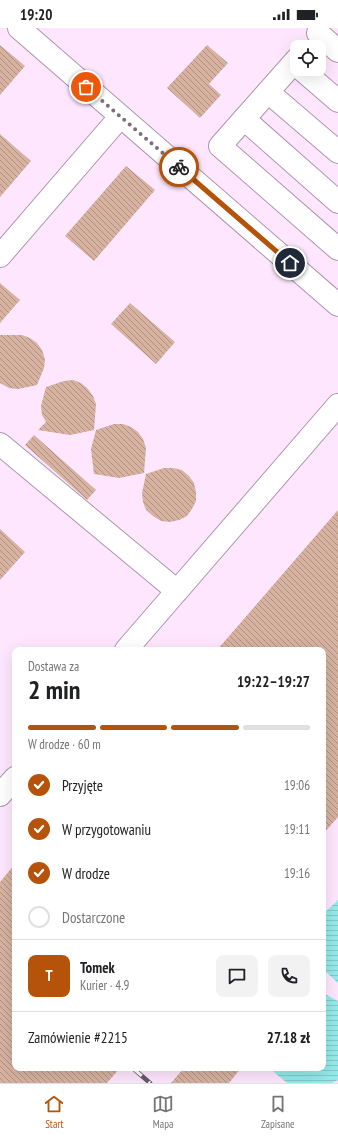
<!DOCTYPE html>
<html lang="pl">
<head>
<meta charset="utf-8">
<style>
	:root { --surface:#fff; --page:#f2f2f2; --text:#202124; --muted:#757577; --line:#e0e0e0; --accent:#b45309 }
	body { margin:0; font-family:"PT Sans Narrow",sans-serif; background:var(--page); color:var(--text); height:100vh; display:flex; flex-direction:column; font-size:15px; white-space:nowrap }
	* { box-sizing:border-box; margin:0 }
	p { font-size:13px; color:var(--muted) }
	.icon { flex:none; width:22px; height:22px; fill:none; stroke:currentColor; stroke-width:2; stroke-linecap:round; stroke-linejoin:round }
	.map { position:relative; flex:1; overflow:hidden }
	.details { position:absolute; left:12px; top:619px; width:314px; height:424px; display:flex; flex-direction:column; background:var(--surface); border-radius:8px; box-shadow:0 4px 16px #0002 }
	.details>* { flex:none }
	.tools { position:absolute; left:290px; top:12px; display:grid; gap:8px }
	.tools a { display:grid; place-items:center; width:36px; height:36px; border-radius:8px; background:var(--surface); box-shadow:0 4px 16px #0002; font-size:20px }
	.pin { position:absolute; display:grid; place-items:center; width:34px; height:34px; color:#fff; margin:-17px; border:2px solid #fff; border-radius:50%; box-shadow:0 1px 4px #0007 }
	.courier { position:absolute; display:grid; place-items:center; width:40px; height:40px; margin:-20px; border:3px solid #b45309; border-radius:50%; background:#fff; color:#222; box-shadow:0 1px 5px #0007 }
	.head em { font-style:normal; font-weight:800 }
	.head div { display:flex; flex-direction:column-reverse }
	.head { display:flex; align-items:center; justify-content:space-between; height:68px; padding:0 16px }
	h1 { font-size:26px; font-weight:800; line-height:30px }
	.bar { display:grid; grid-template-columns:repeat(4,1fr); gap:6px 4px; align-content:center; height:48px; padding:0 16px }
	.bar i { height:5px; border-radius:3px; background:var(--line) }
	.bar .on { background:var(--accent) }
	.bar p { grid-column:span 4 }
	.line { display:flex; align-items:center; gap:10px; padding:0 16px; border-top:1px solid var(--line) }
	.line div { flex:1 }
	.round { display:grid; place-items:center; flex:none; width:42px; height:42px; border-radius:8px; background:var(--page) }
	ol { padding:0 16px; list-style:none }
	li { display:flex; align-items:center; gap:12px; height:44px }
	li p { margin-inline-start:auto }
	li .icon { padding:4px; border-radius:50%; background:var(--accent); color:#fff; stroke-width:4 }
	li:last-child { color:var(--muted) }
	li i { width:22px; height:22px; border:2px solid var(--line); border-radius:50% }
	.status { display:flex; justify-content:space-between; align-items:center; height:28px; padding:0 20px; background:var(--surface); direction:ltr }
	.status svg { height:11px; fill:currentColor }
	.tab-bar { display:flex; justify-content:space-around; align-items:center; height:56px; border-top:1px solid var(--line); background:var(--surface); font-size:11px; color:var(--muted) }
	.tab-bar a { display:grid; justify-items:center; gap:2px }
	.tab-bar .on { color:var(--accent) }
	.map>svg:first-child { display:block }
	.water { fill:url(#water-rules) }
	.building { fill:url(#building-back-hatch) }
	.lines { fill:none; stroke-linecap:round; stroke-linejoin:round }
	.minor-casing { stroke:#ae94ae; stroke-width:24 }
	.minor { stroke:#fff; stroke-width:22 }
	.rail-casing { stroke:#665966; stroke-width:4.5 }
	.rail { stroke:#fdfdfd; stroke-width:3; stroke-dasharray:9; stroke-linecap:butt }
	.done { stroke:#7d6e7d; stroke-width:4; stroke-dasharray:0 7.2 }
	.route { stroke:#b45309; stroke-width:5 }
</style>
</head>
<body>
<div class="status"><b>19:20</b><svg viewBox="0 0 49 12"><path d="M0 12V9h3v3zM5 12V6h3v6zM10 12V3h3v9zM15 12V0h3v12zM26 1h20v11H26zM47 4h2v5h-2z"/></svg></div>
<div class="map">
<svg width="338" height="1055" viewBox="0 0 338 1055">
	<defs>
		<pattern id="water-rules" width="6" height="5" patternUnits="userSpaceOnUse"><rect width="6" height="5" fill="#94eaea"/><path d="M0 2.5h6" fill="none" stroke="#80c9c9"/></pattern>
		<pattern id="building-back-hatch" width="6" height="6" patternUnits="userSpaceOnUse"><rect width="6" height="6" fill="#d7b2a1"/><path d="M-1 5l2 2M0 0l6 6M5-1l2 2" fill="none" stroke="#af9184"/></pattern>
	</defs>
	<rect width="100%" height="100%" fill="#fee7fe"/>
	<!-- water -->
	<g class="water">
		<polygon points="338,872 338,955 325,943 323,940 323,886"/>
		<polygon points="323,965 338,973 338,1052 332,1055 287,1055 275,1045 271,1040 323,1040"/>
	</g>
	<!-- building -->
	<g class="building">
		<polygon points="0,17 25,38 0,67"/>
		<polygon points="207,17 228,35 209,56 221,67 200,90 167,60"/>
		<polygon points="0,106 31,133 0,169"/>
		<polygon points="126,138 155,162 94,233 65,208"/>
		<polygon points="0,255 20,272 0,295"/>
		<polygon points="130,275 175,314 156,336 111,296"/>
		<polygon points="0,307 22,307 30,310 37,315 42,322 45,331 44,340 37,357 18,361 9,360 0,355"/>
		<polygon points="73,352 81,355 88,361 93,368 96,376 94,402 70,407 38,402 46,394 42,387 41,378 46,359 64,353"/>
		<polygon points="114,396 123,396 131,399 138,404 143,411 146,420 144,445 119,450 94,446 91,421 96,402"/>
		<polygon points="34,407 96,462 87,472 25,417"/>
		<polygon points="164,440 173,440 182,442 189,448 194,455 196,464 196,473 192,481 187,488 179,492 170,494 161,493 153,488 146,482 143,474 142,465 146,446"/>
		<polygon points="338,482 338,789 323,806 323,622 217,622"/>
		<polygon points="0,501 25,524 0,552"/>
		<polygon points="15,836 15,1040 120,1040 107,1055 0,1055 0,854"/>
		<polygon points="184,1040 241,1040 229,1055 171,1055"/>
	</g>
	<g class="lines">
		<defs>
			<g id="minor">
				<polyline points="19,0 338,277"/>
				<polyline points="318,5 338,23"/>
				<polyline points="297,31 220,118 338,221"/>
				<polyline points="301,41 338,73"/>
				<polyline points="268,64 338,124"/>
				<polyline points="244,91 338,174"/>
				<polyline points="0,228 120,89"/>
				<polyline points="0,416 177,563"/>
				<polyline points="126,622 338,377"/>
				<polyline points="0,767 15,750"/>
			</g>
		</defs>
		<!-- minor casing -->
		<use href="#minor" class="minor-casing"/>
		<!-- minor -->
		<use href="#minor" class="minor"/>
		<defs>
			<polyline id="rail" points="135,1042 150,1055"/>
		</defs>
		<!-- rail casing -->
		<use href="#rail" class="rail-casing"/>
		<!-- rail -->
		<use href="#rail" class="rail"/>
	</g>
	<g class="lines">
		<!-- done -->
		<polyline class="done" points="86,59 179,139"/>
		<!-- route -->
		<polyline class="route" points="179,139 290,235"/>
	</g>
</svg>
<div class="tools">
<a><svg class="icon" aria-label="locate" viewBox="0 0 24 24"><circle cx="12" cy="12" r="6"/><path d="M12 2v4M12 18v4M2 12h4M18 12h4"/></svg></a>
</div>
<div class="pin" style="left:86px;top:59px;background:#ea580c"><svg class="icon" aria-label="bag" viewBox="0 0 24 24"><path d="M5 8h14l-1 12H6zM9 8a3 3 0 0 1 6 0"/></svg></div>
<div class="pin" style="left:290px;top:235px;background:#1f2937"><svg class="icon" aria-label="home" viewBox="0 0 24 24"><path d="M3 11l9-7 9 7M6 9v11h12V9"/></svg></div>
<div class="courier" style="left:179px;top:139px"><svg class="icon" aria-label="bike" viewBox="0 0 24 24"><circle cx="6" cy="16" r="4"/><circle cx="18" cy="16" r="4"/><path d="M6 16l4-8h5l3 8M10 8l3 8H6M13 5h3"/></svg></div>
<section class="details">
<div class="head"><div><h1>2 min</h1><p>Dostawa za</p></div><em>19:22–19:27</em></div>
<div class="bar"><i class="on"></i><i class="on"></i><i class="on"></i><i></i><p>W drodze · 60 m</p></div>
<ol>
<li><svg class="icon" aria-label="check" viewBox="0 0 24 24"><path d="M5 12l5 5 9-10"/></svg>Przyjęte<p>19:06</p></li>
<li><svg class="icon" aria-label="check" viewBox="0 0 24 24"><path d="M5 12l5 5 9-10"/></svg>W przygotowaniu<p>19:11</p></li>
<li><svg class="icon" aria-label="check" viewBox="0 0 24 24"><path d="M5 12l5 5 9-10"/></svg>W drodze<p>19:16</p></li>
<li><i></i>Dostarczone</li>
</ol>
<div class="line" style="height:72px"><b class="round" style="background:var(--accent);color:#fff">T</b><div><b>Tomek</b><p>Kurier · 4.9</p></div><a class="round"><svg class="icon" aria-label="chat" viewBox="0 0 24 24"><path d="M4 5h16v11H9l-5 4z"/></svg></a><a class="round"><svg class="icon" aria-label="phone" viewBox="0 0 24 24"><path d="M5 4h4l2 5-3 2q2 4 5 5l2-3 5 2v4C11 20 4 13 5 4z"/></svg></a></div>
<div class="line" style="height:52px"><div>Zamówienie #2215</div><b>27.18 zł</b></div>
</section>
</div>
<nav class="tab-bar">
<a class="on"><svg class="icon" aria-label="home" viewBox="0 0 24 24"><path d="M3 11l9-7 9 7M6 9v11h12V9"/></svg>Start</a>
<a><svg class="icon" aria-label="map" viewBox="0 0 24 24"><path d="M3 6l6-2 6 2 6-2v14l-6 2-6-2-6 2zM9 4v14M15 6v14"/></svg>Mapa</a>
<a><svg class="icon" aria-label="saved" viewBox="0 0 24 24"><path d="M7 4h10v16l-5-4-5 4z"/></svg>Zapisane</a>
</nav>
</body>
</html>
